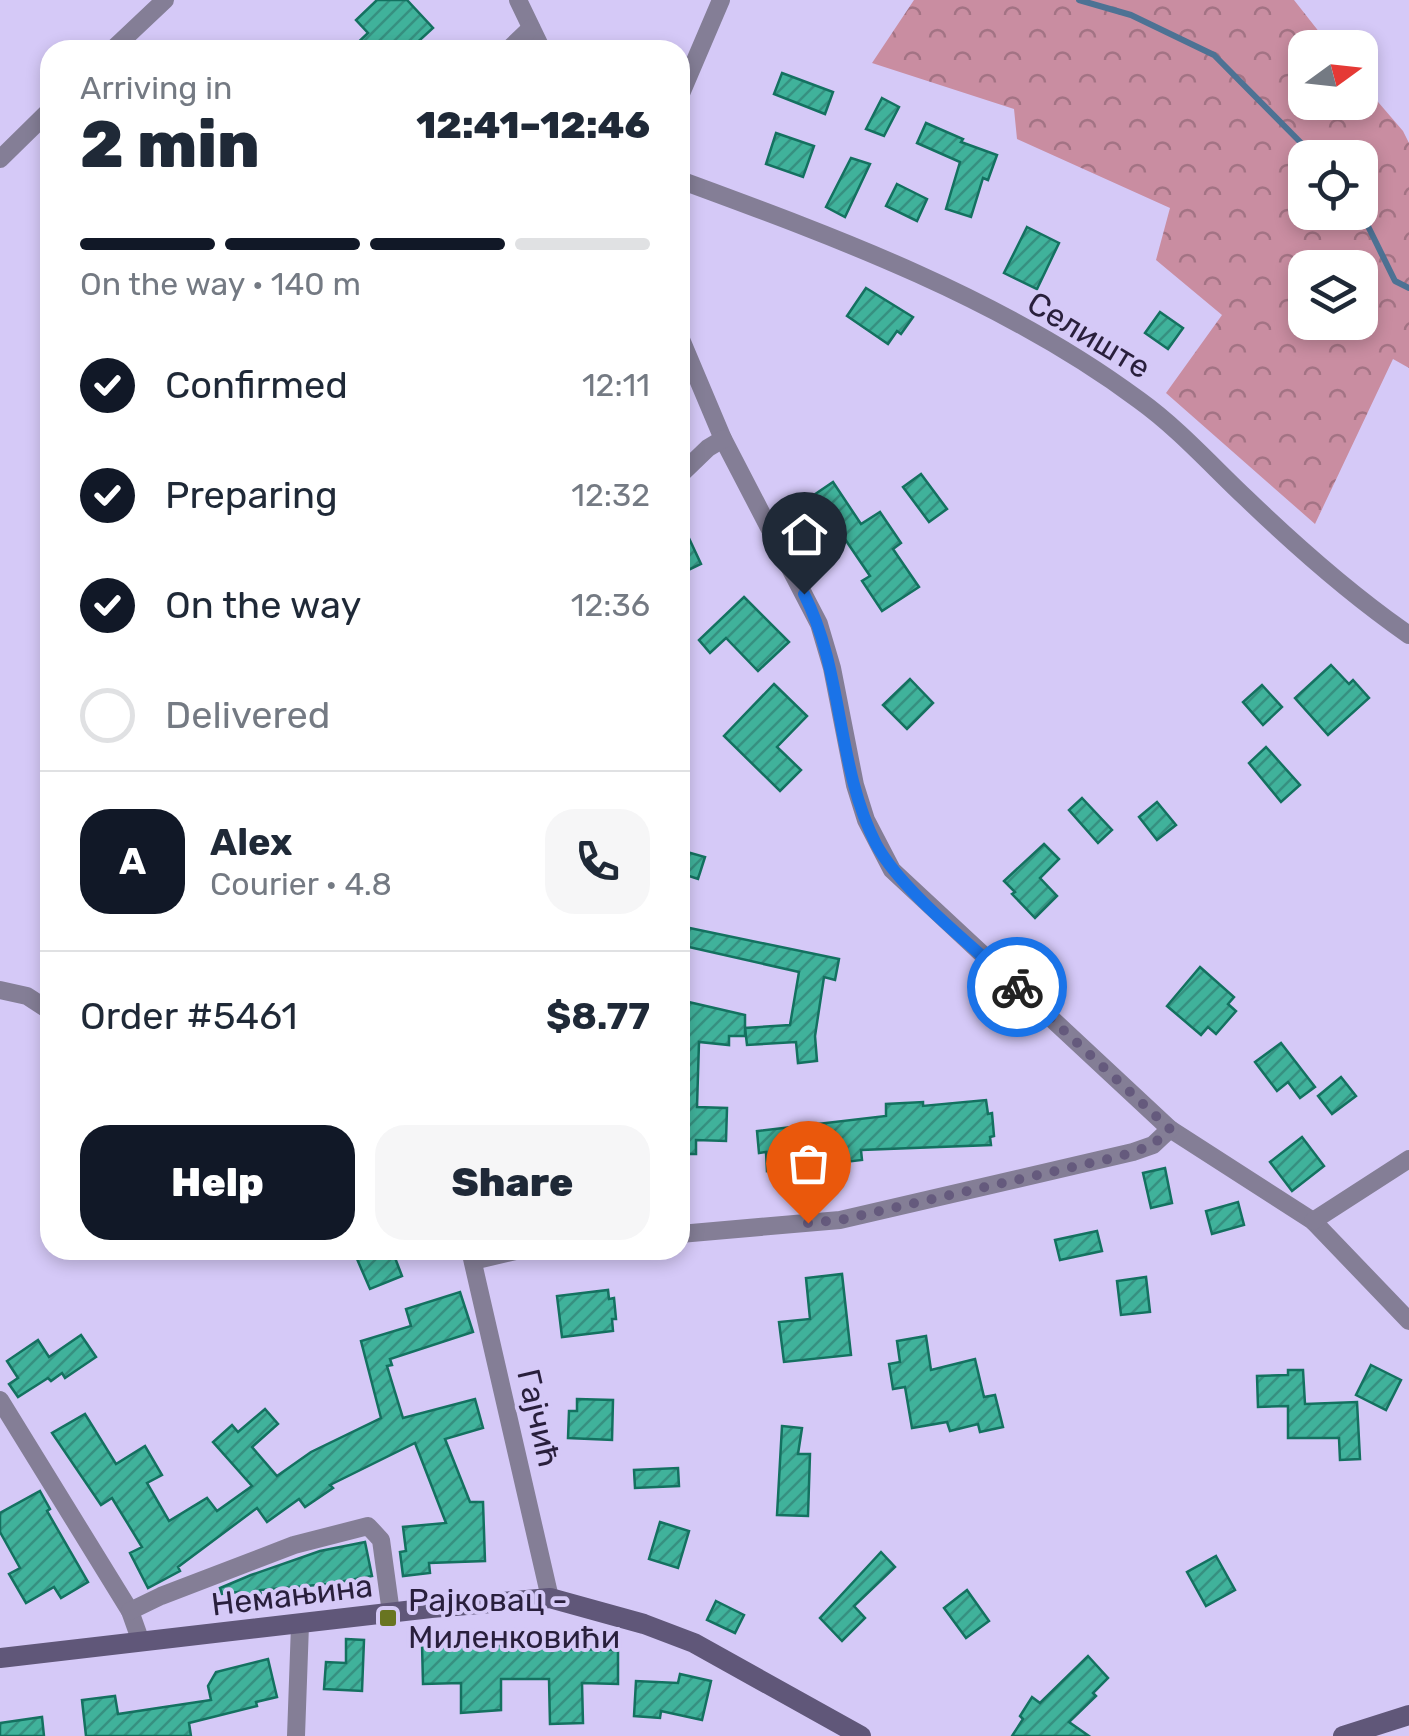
<!DOCTYPE html>
<html lang="en">
<head>
<meta charset="utf-8">
<style>
	:root { --surface:#fff; --page:#f6f6f7; --text:#1f2937; --muted:#747a83; --line:#e0e1e3; --accent:#111827 }
	body { margin:0; font-family:Rubik,sans-serif; background:var(--page); color:var(--text); height:100vh; display:flex; flex-direction:column; font-size:38px; white-space:nowrap }
	* { box-sizing:border-box; margin:0 }
	p { font-size:32px; color:var(--muted) }
	.icon { flex:none; width:55px; height:55px; fill:none; stroke:currentColor; stroke-width:2; stroke-linecap:round; stroke-linejoin:round }
	.map { position:relative; flex:1; overflow:hidden }
	.drawer { position:absolute; left:40px; top:40px; width:650px; height:1220px; display:flex; flex-direction:column; background:var(--surface); border-radius:30px; box-shadow:0 5px 15px #0003 }
	.drawer>* { flex:none }
	.needle { width:65px; rotate:75deg }
	.tools { position:absolute; left:1288px; top:30px; display:grid; gap:20px }
	.tools a { display:grid; place-items:center; width:90px; height:90px; border-radius:20px; background:var(--surface); box-shadow:0 5px 15px #0003; font-size:50px }
	.pin { position:absolute; display:grid; place-items:center; width:85px; height:85px; color:#fff; margin:-102px -42px; border-radius:50% 50% 50% 0; rotate:-45deg; box-shadow:0 0 10px #0007 }
	.pin .icon { rotate:45deg }
	.courier { position:absolute; display:grid; place-items:center; width:100px; height:100px; margin:-50px; border:8px solid #1a73e8; border-radius:50%; background:#fff; color:#222; box-shadow:0 2px 12px #0007 }
	.summary em { font-style:normal; font-weight:800 }
	.summary div { display:flex; flex-direction:column-reverse }
	.summary { display:flex; align-items:center; justify-content:space-between; height:170px; padding:0 40px }
	h1 { font-size:65px; font-weight:800; line-height:75px }
	.bar { display:grid; grid-template-columns:repeat(4,1fr); gap:15px 10px; align-content:center; height:120px; padding:0 40px }
	.bar i { height:12px; border-radius:8px; background:var(--line) }
	.bar .current { background:var(--accent) }
	.bar p { grid-column:span 4 }
	.line { display:flex; align-items:center; gap:25px; padding:0 40px; border-top:2px solid var(--line) }
	.line div { flex:1 }
	.round { display:grid; place-items:center; flex:none; width:105px; height:105px; border-radius:30px; background:var(--page) }
	ol { padding:0 40px; list-style:none }
	li { display:flex; align-items:center; gap:30px; height:110px }
	li p { margin-inline-start:auto }
	li .icon { padding:10px; border-radius:50%; background:var(--accent); color:#fff; stroke-width:4 }
	li:last-child { color:var(--muted) }
	li i { width:55px; height:55px; border:5px solid var(--line); border-radius:50% }
	.button { display:flex; gap:20px; margin-top:auto; padding:20px 40px }
	.button a { flex:1; height:115px; border-radius:30px; background:var(--accent); color:#fff; font-size:40px; font-weight:800; line-height:115px; text-align:center }
	.button a+a { background:var(--page); color:var(--text) }
	.map>svg:first-child { display:block }
	.forest { fill:url(#forest-crowns); fill-rule:evenodd }
	.lines { fill:none; stroke-linecap:round; stroke-linejoin:round }
	.stream { stroke:#4d7294; stroke-width:6 }
	.building { fill:url(#building-hatch); stroke:#147160; stroke-width:2.5 }
	.street { stroke:#847e96; stroke-width:18 }
	.secondary { stroke:#605779; stroke-width:20 }
	.done { stroke:#655a7d; stroke-width:10; stroke-dasharray:0 18 }
	.route { stroke:#1a73e8; stroke-width:12 }
	.poi-dot { fill:#697521; stroke:#d5c9f7; stroke-width:4 }
	.labels { text-anchor:middle; stroke-width:8; stroke-linejoin:round; paint-order:stroke }
	.street-label { font-size:32px; fill:#291f3c; stroke:#d5c9f7 }
	.poi-label { font-size:32px; fill:#291f3c; stroke:#d5c9f7; text-anchor:start }
</style>
</head>
<body>
<div class="map">
<svg width="1409" height="1736" viewBox="0 0 1409 1736">
	<defs>
		<pattern id="forest-crowns" width="20" height="18" patternUnits="userSpaceOnUse" patternTransform="scale(2.5)"><rect width="20" height="18" fill="#c98da1"/><path d="M2 6a3 3 0 1 1 6 0M12 15a3 3 0 1 1 6 0" fill="none" stroke="#a37384"/></pattern>
		<pattern id="building-hatch" width="6" height="6" patternUnits="userSpaceOnUse" patternTransform="scale(2.5)"><rect width="6" height="6" fill="#40b29b"/><path d="M-1 1l2-2M0 6l6-6M5 7l2-2" fill="none" stroke="#369080"/></pattern>
	</defs>
	<rect width="100%" height="100%" fill="#d5c9f7"/>
	<!-- forest -->
	<path class="forest" d="M914,0H1294L1331,47L1305,48V102H1360V81L1403,131L1409,143V368L1393,359L1315,524L1166,393L1222,315L1156,260L1170,208L1017,139L1014,109L872,63ZM1305,158H1360V212H1305ZM1305,268H1360V322H1305Z"/>
	<g class="lines">
		<!-- stream -->
		<g class="stream">
			<polyline points="1079,0 1131,15 1214,55 1316,158"/>
			<polyline points="1360,210 1395,281 1409,288"/>
		</g>
	</g>
	<!-- building -->
	<g class="building">
		<polygon points="377,0 407,0 433,28 409,50 350,50 368,33 356,20"/>
		<polygon points="782,73 833,92 825,114 774,94"/>
		<polygon points="882,98 899,107 884,136 866,129"/>
		<polygon points="926,123 963,139 961,142 997,155 988,180 983,178 971,217 946,209 960,162 917,143"/>
		<polygon points="776,133 814,146 803,177 766,164"/>
		<polygon points="851,158 870,164 845,217 826,207"/>
		<polygon points="897,184 927,199 917,221 886,206"/>
		<polygon points="1027,227 1059,243 1037,289 1004,273"/>
		<polygon points="866,288 913,317 901,334 897,331 888,344 847,316"/>
		<polygon points="1160,312 1183,328 1168,349 1145,333"/>
		<polygon points="921,474 947,509 929,522 903,487"/>
		<polygon points="833,482 861,524 880,512 901,543 893,549 919,587 882,611 862,581 870,576 832,520 815,531 799,505"/>
		<polygon points="680,519 701,564 680,574"/>
		<polygon points="744,597 789,642 758,671 726,638 710,653 699,640"/>
		<polygon points="1331,665 1349,684 1353,680 1369,698 1328,735 1295,698"/>
		<polygon points="910,679 933,703 907,729 883,705"/>
		<polygon points="774,684 807,716 777,747 801,770 780,791 724,736"/>
		<polygon points="1262,685 1282,707 1263,725 1243,702"/>
		<polygon points="1266,747 1300,785 1281,802 1249,763"/>
		<polygon points="1082,798 1112,830 1098,843 1069,810"/>
		<polygon points="1157,802 1176,825 1157,840 1139,817"/>
		<polygon points="1044,844 1059,859 1040,878 1057,896 1035,918 1012,894 1015,892 1004,881"/>
		<polygon points="680,850 705,857 698,879 680,873"/>
		<polygon points="680,926 839,959 835,980 824,977 815,1036 817,1061 798,1063 796,1042 747,1045 745,1028 790,1025 799,972 680,945"/>
		<polygon points="1200,967 1234,997 1228,1004 1236,1011 1216,1034 1208,1027 1201,1035 1167,1006"/>
		<polygon points="680,1000 745,1015 745,1036 729,1036 729,1045 699,1042 697,1107 727,1108 726,1141 696,1140 696,1154 680,1154"/>
		<polygon points="1281,1043 1315,1087 1300,1098 1288,1082 1277,1091 1255,1062"/>
		<polygon points="1341,1077 1356,1096 1332,1114 1318,1096"/>
		<polygon points="986,1100 988,1114 992,1113 994,1136 990,1137 991,1145 861,1150 862,1160 767,1171 766,1152 759,1153 757,1131 886,1116 886,1104 923,1102 923,1106"/>
		<polygon points="1302,1137 1324,1166 1292,1191 1270,1162"/>
		<polygon points="1165,1168 1172,1203 1151,1208 1143,1173"/>
		<polygon points="1238,1202 1244,1225 1212,1234 1206,1211"/>
		<polygon points="1097,1231 1102,1251 1060,1260 1055,1240"/>
		<polygon points="378,1250 392,1250 402,1276 370,1289 357,1259"/>
		<polygon points="842,1274 851,1355 784,1362 779,1322 810,1319 806,1278"/>
		<polygon points="1146,1277 1150,1312 1121,1315 1117,1281"/>
		<polygon points="608,1290 609,1299 614,1298 616,1319 612,1319 613,1331 562,1337 557,1296"/>
		<polygon points="460,1292 473,1332 390,1359 392,1365 387,1366 403,1418 475,1399 483,1428 445,1439 470,1502 483,1502 485,1561 429,1563 430,1573 403,1576 400,1552 406,1551 403,1527 446,1523 415,1443 330,1485 333,1488 305,1507 299,1499 267,1522 257,1508 178,1567 180,1571 148,1588 130,1553 142,1547 112,1498 101,1505 52,1433 85,1414 116,1464 145,1446 162,1475 147,1483 169,1521 207,1498 217,1511 252,1486 213,1442 232,1425 238,1432 265,1409 278,1424 252,1447 277,1476 311,1452 381,1418 361,1341 411,1326 406,1309"/>
		<polygon points="81,1335 96,1357 65,1378 62,1373 51,1381 48,1378 18,1397 9,1384 18,1378 7,1361 38,1340 49,1357"/>
		<polygon points="926,1336 931,1370 975,1359 984,1397 995,1395 1003,1427 980,1432 978,1424 950,1431 947,1422 912,1428 905,1387 893,1389 889,1364 900,1362 897,1341"/>
		<polygon points="1371,1365 1401,1380 1386,1410 1356,1395"/>
		<polygon points="1288,1370 1303,1370 1305,1404 1357,1402 1360,1459 1340,1460 1339,1438 1288,1438 1288,1406 1258,1407 1257,1376 1288,1375"/>
		<polygon points="577,1399 613,1400 612,1440 568,1438 569,1411 577,1411"/>
		<polygon points="782,1426 802,1428 798,1454 810,1454 808,1516 777,1515"/>
		<polygon points="678,1468 679,1486 635,1488 634,1470"/>
		<polygon points="40,1491 50,1509 47,1511 88,1582 61,1598 54,1587 26,1603 9,1574 20,1568 0,1532 0,1513"/>
		<polygon points="660,1522 689,1531 678,1568 649,1559"/>
		<polygon points="365,1542 372,1576 328,1584 260,1590 261,1595 240,1597 239,1592 222,1594 220,1588 251,1575 320,1551"/>
		<polygon points="881,1552 895,1567 854,1606 865,1618 842,1641 820,1618"/>
		<polygon points="1216,1556 1235,1590 1206,1606 1187,1572"/>
		<polygon points="967,1590 989,1621 966,1638 944,1608"/>
		<polygon points="716,1601 744,1615 735,1633 707,1620"/>
		<polygon points="346,1639 364,1640 362,1691 324,1689 326,1662 346,1663"/>
		<polygon points="456,1642 456,1647 563,1644 563,1649 618,1650 618,1684 582,1683 583,1723 550,1724 549,1679 501,1679 501,1710 461,1713 461,1683 423,1684 422,1644"/>
		<polygon points="1088,1656 1108,1678 1093,1693 1096,1696 1069,1722 1089,1736 1012,1736 1023,1719 1020,1716 1032,1697 1040,1703"/>
		<polygon points="268,1659 277,1697 256,1702 257,1706 189,1723 191,1736 86,1736 82,1700 115,1696 118,1714 211,1700 208,1686 216,1672"/>
		<polygon points="680,1674 711,1681 702,1720 661,1711 660,1718 634,1716 636,1681 678,1683"/>
		<polygon points="42,1717 44,1736 0,1736 0,1723"/>
	</g>
	<g class="lines">
		<!-- street -->
		<g class="street">
			<polyline points="518,0 542,50"/>
			<polyline points="112,50 165,0"/>
			<polyline points="508,50 531,28"/>
			<polyline points="680,96 721,0"/>
			<polyline points="0,159 50,110"/>
			<path d="M680,180C838,238 1003,299 1139,400C1178,428 1211,465 1246,498C1298,548 1350,594 1409,635"/>
			<polyline points="680,337 723,439 819,624 832,668 855,785 866,820 892,870 1170,1129 1313,1221 1409,1321"/>
			<polyline points="680,475 708,448 723,439"/>
			<polyline points="0,990 27,996 50,1011"/>
			<polyline points="1313,1221 1409,1159"/>
			<polyline points="680,1234 840,1220 1133,1152 1153,1145 1170,1129"/>
			<polyline points="470,1250 550,1598"/>
			<polyline points="473,1261 520,1250"/>
			<polyline points="0,1400 130,1611 141,1642"/>
			<polyline points="130,1611 161,1596 294,1545 368,1526 381,1540 391,1613"/>
			<polyline points="296,1736 300,1625"/>
		</g>
		<!-- secondary -->
		<g class="secondary">
			<polyline points="0,1658 431,1608 550,1598 644,1624 694,1643 861,1736"/>
			<polyline points="1343,1736 1409,1715"/>
		</g>
	</g>
	<g class="lines">
		<!-- done -->
		<path class="done" d="M808,1223L840,1220L1113,1158C1135,1152 1155,1147 1170,1129L1017,987"/>
		<!-- route -->
		<path class="route" d="M804,594C844,672 836,766 876,844C901,891 976,949 1017,987"/>
	</g>
	<!-- markers -->
	<rect class="poi-dot" x="378" y="1608" width="20" height="20" rx="5"/>
	<g class="labels">
		<!-- street labels -->
		<g class="street-label">
			<text transform="translate(1089 335) rotate(31)" y="11">Селиште</text>
			<text transform="translate(539 1418) rotate(77)" y="11">Гајчић</text>
			<text transform="translate(292 1595) rotate(-7)" y="11">Немањина</text>
		</g>
		<!-- poi labels -->
		<g class="poi-label">
			<text x="408" y="1611">Рајковац -<tspan x="408" dy="37">Миленковићи</tspan></text>
		</g>
	</g>
</svg>
<div class="tools">
<a><svg class="needle" viewBox="-14 -14 28 28"><path d="M0-13l5 13h-10z" fill="#e53935"/><path d="M0 13l5-13h-10z" fill="#747a83"/></svg></a>
<a><svg class="icon" aria-label="locate" viewBox="0 0 24 24"><circle cx="12" cy="12" r="6"/><path d="M12 2v4M12 18v4M2 12h4M18 12h4"/></svg></a>
<a><svg class="icon" aria-label="layers" viewBox="0 0 24 24"><path d="M12 4l9 5-9 5-9-5zM3 14l9 5 9-5"/></svg></a>
</div>
<div class="pin" style="left:808px;top:1223px;background:#ea580c"><svg class="icon" aria-label="bag" viewBox="0 0 24 24"><path d="M5 8h14l-1 12H6zM9 8a3 3 0 0 1 6 0"/></svg></div>
<div class="pin" style="left:804px;top:594px;background:#1f2937"><svg class="icon" aria-label="home" viewBox="0 0 24 24"><path d="M3 11l9-7 9 7M6 9v11h12V9"/></svg></div>
<div class="courier" style="left:1017px;top:987px"><svg class="icon" aria-label="bike" viewBox="0 0 24 24"><circle cx="6" cy="16" r="4"/><circle cx="18" cy="16" r="4"/><path d="M6 16l4-8h5l3 8M10 8l3 8H6M13 5h3"/></svg></div>
<section class="drawer">
<div class="summary"><div><h1>2 min</h1><p>Arriving in</p></div><em>12:41–12:46</em></div>
<div class="bar"><i class="current"></i><i class="current"></i><i class="current"></i><i></i><p>On the way · 140 m</p></div>
<ol>
<li><svg class="icon" aria-label="check" viewBox="0 0 24 24"><path d="M5 12l5 5 9-10"/></svg>Confirmed<p>12:11</p></li>
<li><svg class="icon" aria-label="check" viewBox="0 0 24 24"><path d="M5 12l5 5 9-10"/></svg>Preparing<p>12:32</p></li>
<li><svg class="icon" aria-label="check" viewBox="0 0 24 24"><path d="M5 12l5 5 9-10"/></svg>On the way<p>12:36</p></li>
<li><i></i>Delivered</li>
</ol>
<div class="line" style="height:180px"><b class="round" style="background:var(--accent);color:#fff">A</b><div><b>Alex</b><p>Courier · 4.8</p></div><a class="round"><svg class="icon" aria-label="phone" viewBox="0 0 24 24"><path d="M5 4h4l2 5-3 2q2 4 5 5l2-3 5 2v4C11 20 4 13 5 4z"/></svg></a></div>
<div class="line" style="height:130px"><div>Order #5461</div><b>$8.77</b></div>
<div class="button"><a>Help</a><a>Share</a></div>
</section>
</div>
</body>
</html>
